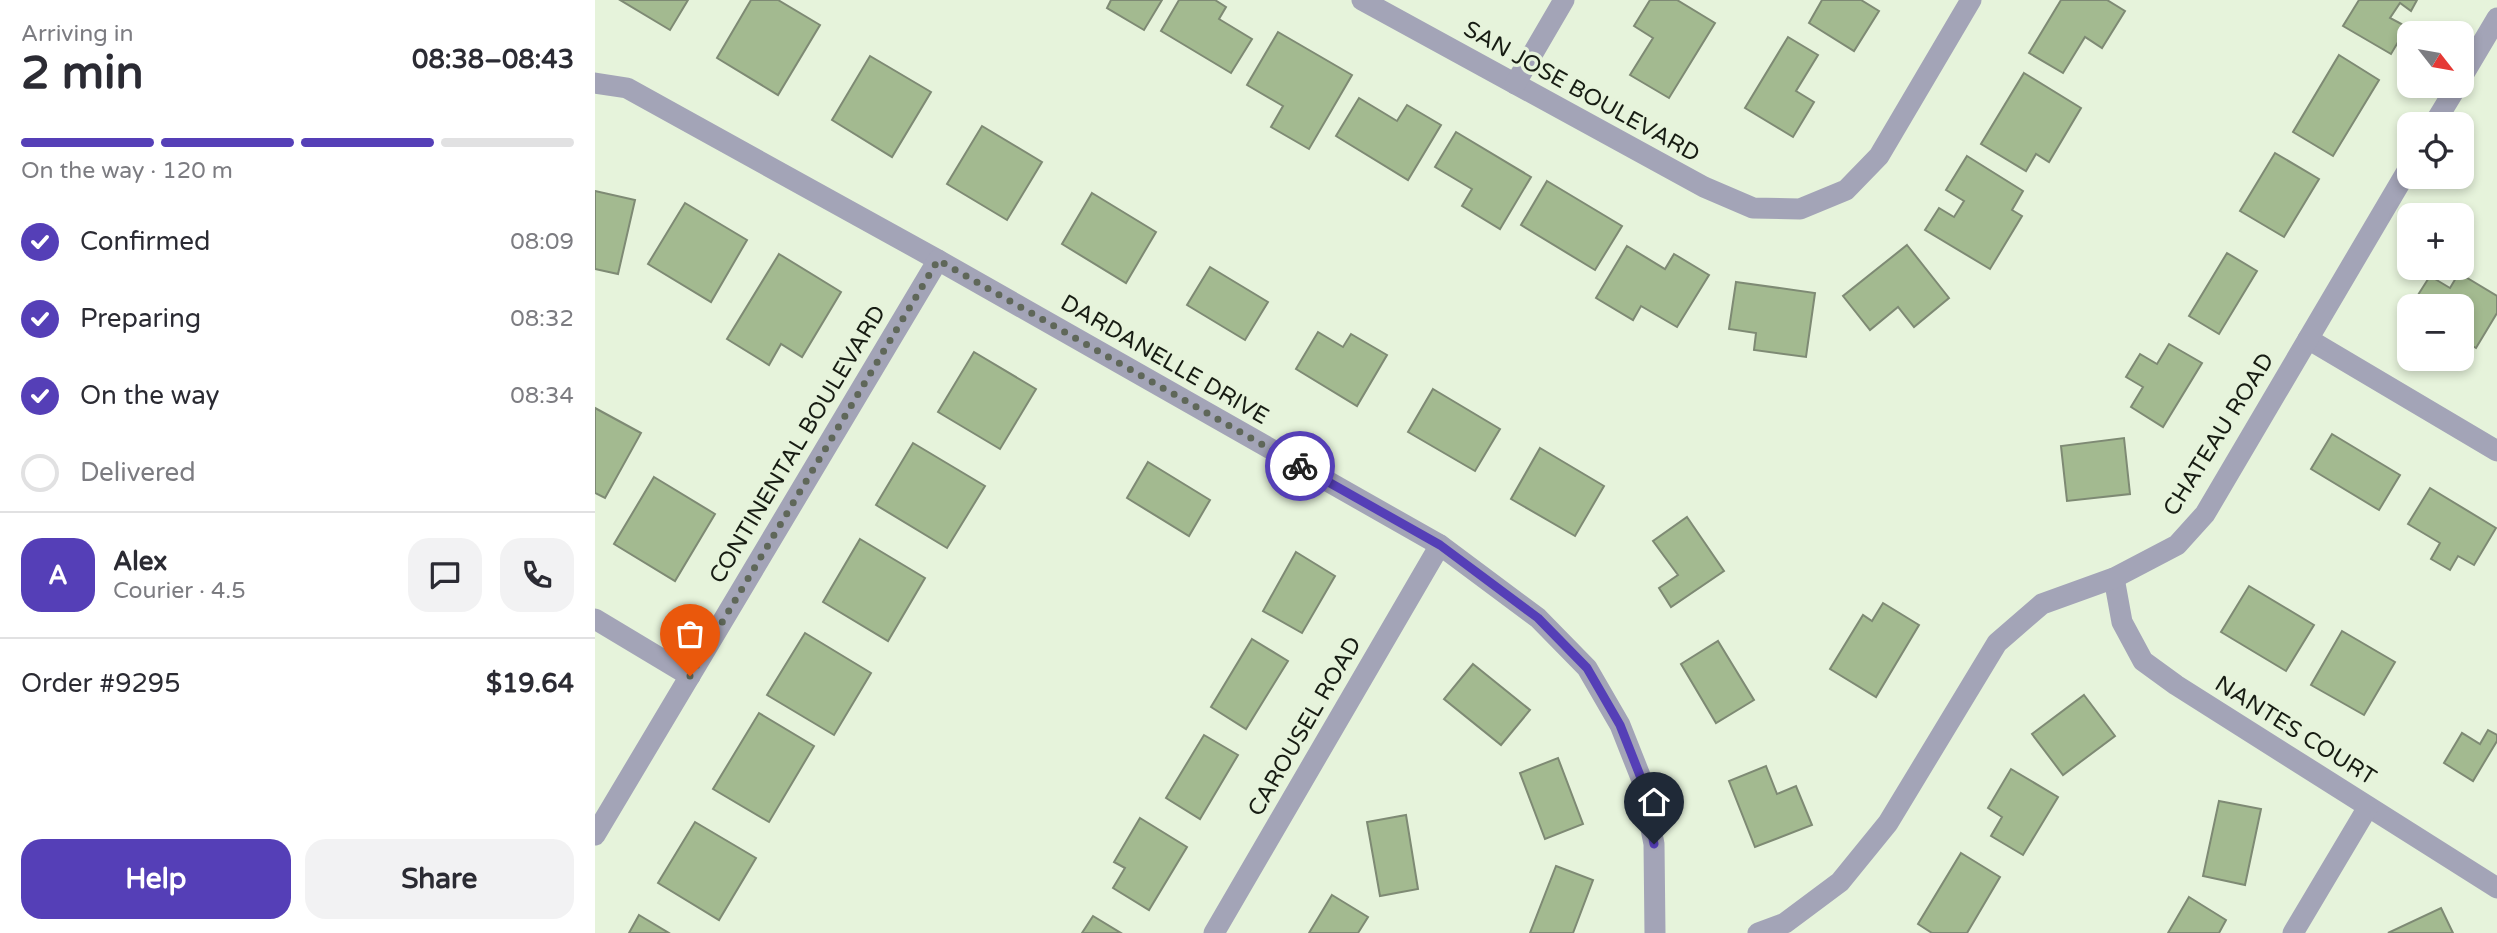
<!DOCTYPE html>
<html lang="en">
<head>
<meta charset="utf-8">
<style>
	:root { --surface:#fff; --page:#f2f2f3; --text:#2b2b33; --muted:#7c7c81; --line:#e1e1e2; --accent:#553fb7 }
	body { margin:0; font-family:"Varela Round",sans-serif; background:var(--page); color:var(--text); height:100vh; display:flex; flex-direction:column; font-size:26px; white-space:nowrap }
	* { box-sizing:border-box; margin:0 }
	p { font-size:23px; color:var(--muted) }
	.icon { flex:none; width:38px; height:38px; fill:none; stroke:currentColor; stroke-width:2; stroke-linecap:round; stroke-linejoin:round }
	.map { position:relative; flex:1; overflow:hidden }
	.drawer { display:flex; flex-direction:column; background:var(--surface); width:595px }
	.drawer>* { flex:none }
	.needle { width:46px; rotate:121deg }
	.fabs { position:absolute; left:1802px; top:21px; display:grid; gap:14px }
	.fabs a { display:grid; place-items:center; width:77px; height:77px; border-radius:14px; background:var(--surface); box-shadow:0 4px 10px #0003; font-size:35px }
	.pin { position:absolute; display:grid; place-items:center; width:60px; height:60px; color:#fff; margin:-72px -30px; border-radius:50% 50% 50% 0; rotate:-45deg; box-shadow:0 0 7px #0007 }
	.pin .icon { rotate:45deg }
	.courier { position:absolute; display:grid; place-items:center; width:70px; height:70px; margin:-35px; border:5px solid #553fb7; border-radius:50%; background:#fff; color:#222; box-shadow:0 2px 9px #0007 }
	.summary em { font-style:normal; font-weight:700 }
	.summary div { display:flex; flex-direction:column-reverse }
	.summary { display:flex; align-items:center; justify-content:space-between; height:119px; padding:0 21px }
	h1 { font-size:46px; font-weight:700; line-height:52px }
	.bar { display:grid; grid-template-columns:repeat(4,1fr); gap:10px 7px; align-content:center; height:84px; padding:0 21px }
	.bar i { height:9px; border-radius:5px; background:var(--line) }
	.bar .current { background:var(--accent) }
	.bar p { grid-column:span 4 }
	.line { display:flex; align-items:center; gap:18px; padding:0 21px; border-top:2px solid var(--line) }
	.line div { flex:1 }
	.round { display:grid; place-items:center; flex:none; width:74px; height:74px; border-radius:21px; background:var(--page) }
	ol { padding:0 21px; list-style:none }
	li { display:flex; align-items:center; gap:21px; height:77px }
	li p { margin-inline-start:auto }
	li .icon { padding:7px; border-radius:50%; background:var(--accent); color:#fff; stroke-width:4 }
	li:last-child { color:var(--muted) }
	li i { width:38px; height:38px; border:4px solid var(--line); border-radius:50% }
	.primary-button { display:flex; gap:14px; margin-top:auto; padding:14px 21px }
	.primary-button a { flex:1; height:80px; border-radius:21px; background:var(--accent); color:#fff; font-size:28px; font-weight:700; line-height:80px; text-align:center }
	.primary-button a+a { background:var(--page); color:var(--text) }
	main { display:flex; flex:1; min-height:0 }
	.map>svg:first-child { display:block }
	.building { fill:#a3ba90; stroke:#7e8a74; stroke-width:2 }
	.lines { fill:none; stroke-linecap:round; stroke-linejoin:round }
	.minor { stroke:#a3a4b7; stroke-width:21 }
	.done { stroke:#5f6759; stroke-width:7; stroke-dasharray:0 12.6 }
	.route { stroke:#553fb7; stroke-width:9 }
	.labels { text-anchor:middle; stroke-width:7; stroke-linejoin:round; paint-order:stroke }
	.street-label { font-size:23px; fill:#171c13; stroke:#e6f3db }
</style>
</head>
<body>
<main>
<section class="drawer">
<div class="summary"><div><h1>2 min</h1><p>Arriving in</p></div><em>08:38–08:43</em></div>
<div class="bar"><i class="current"></i><i class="current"></i><i class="current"></i><i></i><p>On the way · 120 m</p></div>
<ol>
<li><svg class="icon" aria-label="check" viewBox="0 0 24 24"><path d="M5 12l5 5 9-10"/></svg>Confirmed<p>08:09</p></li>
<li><svg class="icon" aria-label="check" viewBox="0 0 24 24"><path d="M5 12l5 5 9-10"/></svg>Preparing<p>08:32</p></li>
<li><svg class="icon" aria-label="check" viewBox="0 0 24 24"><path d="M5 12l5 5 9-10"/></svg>On the way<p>08:34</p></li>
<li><i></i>Delivered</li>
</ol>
<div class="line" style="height:126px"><b class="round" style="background:var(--accent);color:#fff">A</b><div><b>Alex</b><p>Courier · 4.5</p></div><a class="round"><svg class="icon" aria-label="chat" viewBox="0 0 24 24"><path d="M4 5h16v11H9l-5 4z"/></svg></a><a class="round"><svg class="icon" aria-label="phone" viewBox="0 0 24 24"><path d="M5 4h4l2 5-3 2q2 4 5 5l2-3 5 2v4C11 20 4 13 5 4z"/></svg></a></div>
<div class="line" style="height:91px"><div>Order #9295</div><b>$19.64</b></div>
<div class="primary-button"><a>Help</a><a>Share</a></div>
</section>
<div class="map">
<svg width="1902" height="933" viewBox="0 0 1902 933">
	<rect width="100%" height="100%" fill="#e6f3db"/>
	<!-- building -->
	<g class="building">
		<polygon points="25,0 93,0 75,30"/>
		<polygon points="156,0 183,0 225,25 183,95 122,58"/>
		<polygon points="516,0 567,0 549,30 512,8"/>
		<polygon points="584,0 620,0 631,7 624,19 657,39 636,73 566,31"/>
		<polygon points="1055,0 1082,0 1120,23 1074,98 1035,75 1058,38 1039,26"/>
		<polygon points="1227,0 1266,0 1284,11 1259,51 1214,23"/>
		<polygon points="1466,0 1512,0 1530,11 1507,48 1490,37 1468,73 1434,53"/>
		<polygon points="1764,0 1822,0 1816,11 1805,3 1795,18 1812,27 1796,54 1748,26"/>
		<polygon points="683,32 757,75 714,149 676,127 688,106 652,85"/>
		<polygon points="1193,37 1223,55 1201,91 1219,102 1198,137 1150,108"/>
		<polygon points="1744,55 1784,80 1738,156 1698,132"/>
		<polygon points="275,56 336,92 297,157 237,120"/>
		<polygon points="1429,73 1486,108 1454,162 1441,154 1431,171 1386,144"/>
		<polygon points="764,98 802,121 812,105 846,125 813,180 741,136"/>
		<polygon points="387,126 447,162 412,220 352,184"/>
		<polygon points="861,132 936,177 905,229 867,206 877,189 840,167"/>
		<polygon points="1680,153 1724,179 1689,237 1645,211"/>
		<polygon points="1372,156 1428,191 1417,210 1427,216 1395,269 1330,230 1344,208 1359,217 1369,201 1351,190"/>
		<polygon points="952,181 1027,226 1000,270 926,225"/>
		<polygon points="0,191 40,200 23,274 0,269"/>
		<polygon points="497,193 561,232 531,283 467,244"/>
		<polygon points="90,203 152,240 116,302 53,264"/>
		<polygon points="1312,245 1354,298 1319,327 1303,307 1275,330 1248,296"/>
		<polygon points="1032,246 1070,269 1079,254 1114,275 1082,327 1046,306 1038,320 1001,298"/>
		<polygon points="1632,253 1662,271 1624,334 1594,316"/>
		<polygon points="184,254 246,292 207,357 186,344 174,365 132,339"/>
		<polygon points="615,267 673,302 650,340 592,305"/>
		<polygon points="1864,273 1902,296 1902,313 1881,348 1867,340 1867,306 1816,306 1835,276 1855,288"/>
		<polygon points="1141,282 1220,293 1211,357 1159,350 1161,333 1134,329"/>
		<polygon points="723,332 748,347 756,334 792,355 762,406 701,369"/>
		<polygon points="1574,344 1607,363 1568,427 1536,407 1548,387 1531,377 1545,354 1562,364"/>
		<polygon points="379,352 441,389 405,449 343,412"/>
		<polygon points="838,389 905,429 880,471 813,432"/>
		<polygon points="0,408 46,433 10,498 0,493"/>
		<polygon points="1737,434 1805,475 1784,510 1716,469"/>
		<polygon points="1529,438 1535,494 1472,501 1466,446"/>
		<polygon points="318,443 390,486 352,548 281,505"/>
		<polygon points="945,448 1009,486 980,536 916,499"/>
		<polygon points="553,462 615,500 594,536 532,498"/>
		<polygon points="59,477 120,514 80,581 19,544"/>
		<polygon points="1835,488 1901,528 1879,565 1863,556 1855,570 1836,559 1845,543 1813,524"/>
		<polygon points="1092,517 1129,571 1076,607 1064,588 1083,575 1058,541"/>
		<polygon points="265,539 330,578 293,641 228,602"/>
		<polygon points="701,552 740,576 707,633 668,611"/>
		<polygon points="1654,586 1719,625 1691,671 1626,632"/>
		<polygon points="1288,603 1324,625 1281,697 1235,669 1268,615 1277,621"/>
		<polygon points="1747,631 1800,662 1769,715 1716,685"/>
		<polygon points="210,633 276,673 239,735 172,695"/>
		<polygon points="657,639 693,661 651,729 616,707"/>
		<polygon points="1123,641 1159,700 1121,723 1086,664"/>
		<polygon points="878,664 935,710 906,745 849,699"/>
		<polygon points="1489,695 1520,736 1468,775 1437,734"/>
		<polygon points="164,713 219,746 174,822 118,789"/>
		<polygon points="1893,730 1902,735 1902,741 1878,781 1849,763 1867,733 1885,744"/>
		<polygon points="609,735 643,755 605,819 571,798"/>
		<polygon points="963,758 988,824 950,839 925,773"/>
		<polygon points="1171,766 1182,794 1201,786 1217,825 1160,847 1134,781"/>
		<polygon points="1416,769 1463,797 1428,855 1396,836 1407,817 1393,808"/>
		<polygon points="1624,801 1666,809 1650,885 1608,876"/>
		<polygon points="811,815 823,889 785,896 772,822"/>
		<polygon points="545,818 592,847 554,910 518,888 530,868 519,862"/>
		<polygon points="100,822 161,858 124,920 63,883"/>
		<polygon points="1366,853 1405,877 1372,933 1337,933 1323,924"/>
		<polygon points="961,866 998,880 978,933 935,933"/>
		<polygon points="737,895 773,917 763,933 714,933"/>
		<polygon points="1594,897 1631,920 1624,933 1573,933"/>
		<polygon points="1846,908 1858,933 1793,933"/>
		<polygon points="44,915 74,933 34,933"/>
		<polygon points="498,916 526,933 487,933"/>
	</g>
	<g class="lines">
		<!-- minor -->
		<g class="minor">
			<polyline points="767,0 1109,187 1158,208 1205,209 1251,190 1284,156 1376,0"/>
			<polyline points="1867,77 1902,18"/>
			<polyline points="0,83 32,88 343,260 845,545 943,618 992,668 1025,725 1046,778 1059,844 1060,933"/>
			<polyline points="920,84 969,0"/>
			<polyline points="1839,124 1862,86"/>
			<polyline points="1713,339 1902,451"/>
			<polyline points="1519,578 1527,622 1548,661 1581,685 1902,888"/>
			<polyline points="0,619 95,676"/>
			<polyline points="0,835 343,260"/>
			<polyline points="619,933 845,545"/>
			<polyline points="1163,933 1190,923 1245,882 1293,823 1402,643 1447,604 1519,578 1582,545 1610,514 1815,166"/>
			<polyline points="1698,933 1773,807"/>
		</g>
	</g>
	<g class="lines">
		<!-- done -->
		<polyline class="done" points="95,676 343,260 705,466"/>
		<!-- route -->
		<polyline class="route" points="705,466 845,545 943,618 992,668 1025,725 1046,778 1059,844"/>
	</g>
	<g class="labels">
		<!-- street labels -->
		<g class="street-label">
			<text transform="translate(987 91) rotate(29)" y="8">SAN JOSE BOULEVARD</text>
			<text transform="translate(570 359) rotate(30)" y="8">DARDANELLE DRIVE</text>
			<text transform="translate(1623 434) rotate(-58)" y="8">CHATEAU ROAD</text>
			<text transform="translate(202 444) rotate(-59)" y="8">CONTINENTAL BOULEVARD</text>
			<text transform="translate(709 726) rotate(-60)" y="8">CAROUSEL ROAD</text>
			<text transform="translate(1701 730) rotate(32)" y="8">NANTES COURT</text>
		</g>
	</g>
</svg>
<div class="fabs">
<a><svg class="needle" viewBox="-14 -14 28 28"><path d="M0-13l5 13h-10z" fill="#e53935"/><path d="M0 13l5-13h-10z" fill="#7c7c81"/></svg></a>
<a><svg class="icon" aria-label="locate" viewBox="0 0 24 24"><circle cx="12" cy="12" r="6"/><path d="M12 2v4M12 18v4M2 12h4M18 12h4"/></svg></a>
<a>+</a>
<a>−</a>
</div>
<div class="pin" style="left:95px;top:676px;background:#ea580c"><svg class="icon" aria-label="bag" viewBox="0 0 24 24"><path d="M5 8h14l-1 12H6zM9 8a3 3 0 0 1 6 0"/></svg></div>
<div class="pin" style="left:1059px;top:844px;background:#1f2937"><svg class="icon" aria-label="home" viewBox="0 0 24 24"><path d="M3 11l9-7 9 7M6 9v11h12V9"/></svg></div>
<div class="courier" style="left:705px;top:466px"><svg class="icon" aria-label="bike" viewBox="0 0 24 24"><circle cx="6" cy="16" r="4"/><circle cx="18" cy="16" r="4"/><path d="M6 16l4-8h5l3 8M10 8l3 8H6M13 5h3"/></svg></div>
</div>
</main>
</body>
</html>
